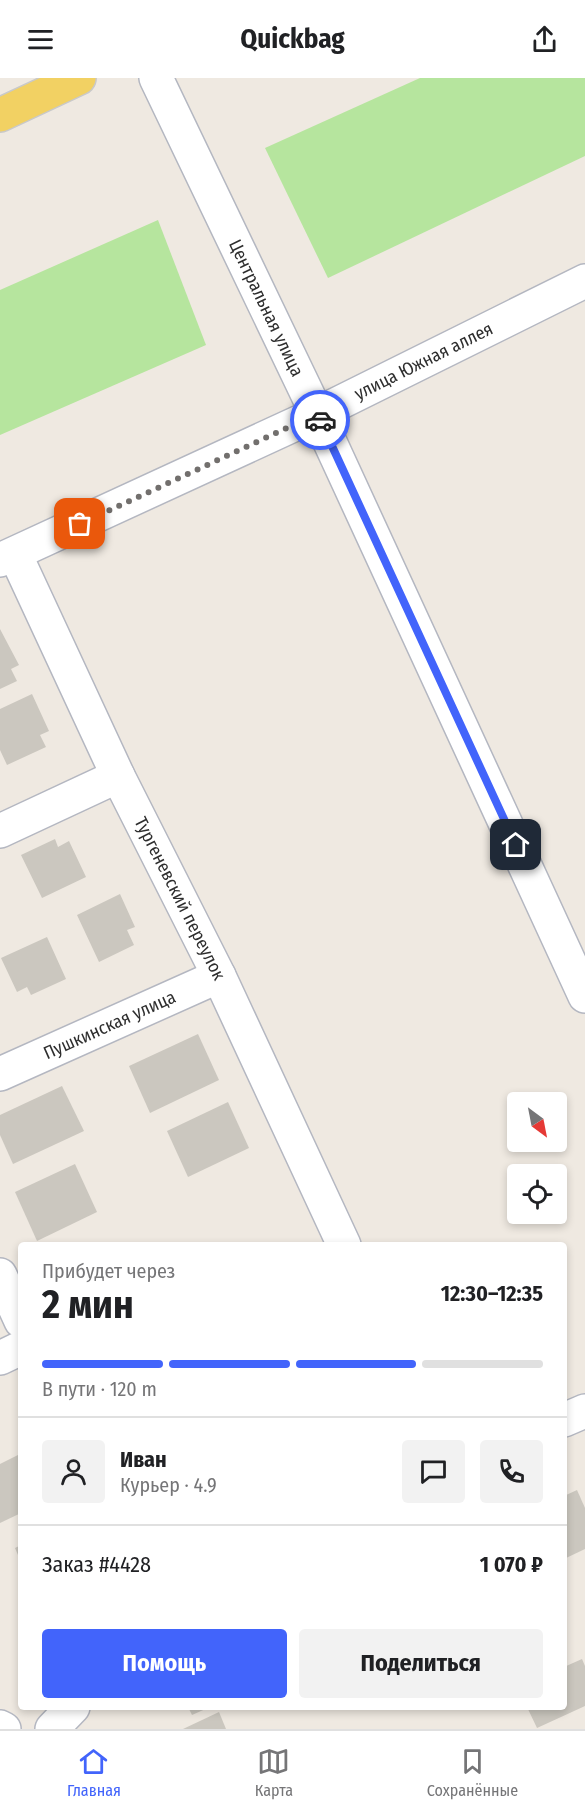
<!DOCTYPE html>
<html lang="ru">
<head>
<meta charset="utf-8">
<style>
	:root { --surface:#fff; --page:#f2f2f2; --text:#202124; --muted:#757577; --line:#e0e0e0; --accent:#4264fb }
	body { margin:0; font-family:"Fira Sans Condensed",sans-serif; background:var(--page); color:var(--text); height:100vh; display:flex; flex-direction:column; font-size:22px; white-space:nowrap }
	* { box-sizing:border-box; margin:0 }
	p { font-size:20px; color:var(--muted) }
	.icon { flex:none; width:33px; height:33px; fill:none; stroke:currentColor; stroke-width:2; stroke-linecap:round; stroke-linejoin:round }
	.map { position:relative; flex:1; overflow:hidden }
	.side { position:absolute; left:18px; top:1164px; width:549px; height:468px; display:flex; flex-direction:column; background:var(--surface); border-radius:6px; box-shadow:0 3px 9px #0003 }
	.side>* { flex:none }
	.needle { width:39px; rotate:148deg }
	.buttons { position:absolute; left:507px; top:1014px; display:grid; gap:12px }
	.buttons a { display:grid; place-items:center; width:60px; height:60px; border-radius:6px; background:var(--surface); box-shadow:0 3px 9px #0003; font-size:30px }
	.pin { position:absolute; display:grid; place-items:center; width:51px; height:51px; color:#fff; margin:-26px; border-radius:12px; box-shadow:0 3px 9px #0006 }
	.courier { position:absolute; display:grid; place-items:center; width:60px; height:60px; margin:-30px; border:4px solid #4264fb; border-radius:50%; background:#fff; color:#222; box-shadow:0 2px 8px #0007 }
	.headline em { font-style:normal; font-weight:700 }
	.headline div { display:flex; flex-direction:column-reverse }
	.headline { display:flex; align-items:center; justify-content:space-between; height:102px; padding:0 24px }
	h1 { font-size:39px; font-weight:700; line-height:45px }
	.bar { display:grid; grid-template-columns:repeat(4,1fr); gap:9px 6px; align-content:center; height:72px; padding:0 24px }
	.bar i { height:8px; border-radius:4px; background:var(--line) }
	.bar .active { background:var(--accent) }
	.bar p { grid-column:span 4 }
	.line { display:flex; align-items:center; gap:15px; padding:0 24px; border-top:2px solid var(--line) }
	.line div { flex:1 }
	.round { display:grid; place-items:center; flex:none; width:63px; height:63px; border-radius:6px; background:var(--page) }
	.primary-button { display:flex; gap:12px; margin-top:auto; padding:12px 24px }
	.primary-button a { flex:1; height:69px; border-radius:6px; background:var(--accent); color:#fff; font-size:24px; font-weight:700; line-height:69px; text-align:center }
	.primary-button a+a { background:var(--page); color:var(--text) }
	header { display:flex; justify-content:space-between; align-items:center; height:78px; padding:0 24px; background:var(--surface); font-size:27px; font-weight:700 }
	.tabs { display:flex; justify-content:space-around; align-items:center; height:84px; border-top:2px solid var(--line); background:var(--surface); font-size:16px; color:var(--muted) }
	.tabs a { display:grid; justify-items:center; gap:3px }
	.tabs .active { color:var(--accent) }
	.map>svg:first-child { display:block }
	.green { fill:#b6e59e }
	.building { fill:#cbc7bf }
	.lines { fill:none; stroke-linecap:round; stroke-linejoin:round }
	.minor-casing { stroke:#b4b7c1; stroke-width:36 }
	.major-casing { stroke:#c9c9c9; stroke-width:36 }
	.minor { stroke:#fff; stroke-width:33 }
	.major { stroke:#f2d163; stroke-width:33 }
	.done { stroke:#726f6d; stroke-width:6; stroke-dasharray:0 10.8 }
	.route { stroke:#4264fb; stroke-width:8 }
	.labels { text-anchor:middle; stroke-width:4.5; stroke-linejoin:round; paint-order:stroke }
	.street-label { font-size:18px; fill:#2e2e2e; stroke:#fff }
</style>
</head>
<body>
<header><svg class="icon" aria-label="menu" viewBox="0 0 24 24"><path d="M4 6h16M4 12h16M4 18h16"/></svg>Quickbag<svg class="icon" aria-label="share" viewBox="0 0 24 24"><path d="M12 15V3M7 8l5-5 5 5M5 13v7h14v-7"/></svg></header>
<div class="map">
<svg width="585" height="1651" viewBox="0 0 585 1651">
	<rect width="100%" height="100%" fill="#efe9e1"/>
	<!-- green -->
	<g class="green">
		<polygon points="420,0 585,0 585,78 328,200 265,70"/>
		<polygon points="158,142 206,267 0,357 0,212"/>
	</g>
	<!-- building -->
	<g class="building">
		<polygon points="0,551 19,587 11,591 17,603 0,611"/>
		<polygon points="32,616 49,653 40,657 46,669 7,687 0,672 0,631"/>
		<polygon points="55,761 58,769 69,763 86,799 42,820 21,777"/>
		<polygon points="120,816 135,849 127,852 134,867 99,884 77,837"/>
		<polygon points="47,859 66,901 31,917 27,909 17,914 1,880"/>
		<polygon points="198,956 219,1002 150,1035 129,988"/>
		<polygon points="62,1008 84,1053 13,1086 0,1057 0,1037"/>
		<polygon points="228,1024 249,1070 188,1099 167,1053"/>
		<polygon points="75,1086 97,1134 37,1163 15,1114"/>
		<polygon points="18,1377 21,1383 21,1435 0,1445 0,1386"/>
		<polygon points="577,1412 585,1430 585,1471 564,1481 564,1418"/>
		<polygon points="21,1467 21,1484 15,1470"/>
		<polygon points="582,1581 585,1588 585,1628 537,1650 527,1629 564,1629 564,1589"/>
		<polygon points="188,1629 210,1629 192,1637"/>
		<polygon points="219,1634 226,1651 183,1651"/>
	</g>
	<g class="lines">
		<defs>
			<g id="minor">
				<path id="s1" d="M156,0L317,336L585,918"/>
				<path id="s2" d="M15,476L118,698L219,898L344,1167"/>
				<path id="s3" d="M0,482L317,336L585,203"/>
				<polyline points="0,753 118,698"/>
				<path id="s4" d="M0,996L219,898"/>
				<polyline points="0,1197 21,1243"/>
				<polyline points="0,1280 21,1270"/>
				<polyline points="564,1342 585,1333"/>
				<polyline points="0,1649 4,1651"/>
				<polyline points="52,1651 73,1629"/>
			</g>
			<polyline id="major" points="0,37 79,0"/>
		</defs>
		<!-- minor casing -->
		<use href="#minor" class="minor-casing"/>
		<!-- major casing -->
		<use href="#major" class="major-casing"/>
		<!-- minor -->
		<use href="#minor" class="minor"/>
		<!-- major -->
		<use href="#major" class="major"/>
	</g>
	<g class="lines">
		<!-- done -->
		<polyline class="done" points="80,446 317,336 320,342"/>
		<!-- route -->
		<polyline class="route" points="320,342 516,767"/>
	</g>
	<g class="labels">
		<!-- street labels -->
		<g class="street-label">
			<text dy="6" stroke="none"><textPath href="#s1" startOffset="255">Центральная улица</textPath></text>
			<text dy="6" stroke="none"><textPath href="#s3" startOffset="468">улица Южная аллея</textPath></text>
			<text dy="6" stroke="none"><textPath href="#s2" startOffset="382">Тургеневский переулок</textPath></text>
			<text dy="6" stroke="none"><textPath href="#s4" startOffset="120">Пушкинская улица</textPath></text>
		</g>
	</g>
</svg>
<div class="buttons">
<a><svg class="needle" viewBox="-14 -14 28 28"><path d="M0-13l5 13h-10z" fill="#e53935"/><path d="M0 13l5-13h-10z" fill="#757577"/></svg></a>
<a><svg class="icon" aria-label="locate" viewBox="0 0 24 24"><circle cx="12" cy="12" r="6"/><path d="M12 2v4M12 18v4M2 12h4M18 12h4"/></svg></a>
</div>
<div class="pin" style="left:80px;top:446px;background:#ea580c"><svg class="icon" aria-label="bag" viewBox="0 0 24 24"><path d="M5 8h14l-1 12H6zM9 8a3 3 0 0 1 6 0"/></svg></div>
<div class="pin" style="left:516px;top:767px;background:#1f2937"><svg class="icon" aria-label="home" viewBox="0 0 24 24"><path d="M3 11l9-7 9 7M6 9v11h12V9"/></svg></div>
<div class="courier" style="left:320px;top:342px"><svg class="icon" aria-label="car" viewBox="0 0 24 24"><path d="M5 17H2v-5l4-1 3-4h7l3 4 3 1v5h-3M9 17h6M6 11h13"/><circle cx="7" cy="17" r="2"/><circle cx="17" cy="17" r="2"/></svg></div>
<section class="side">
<div class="headline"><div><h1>2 мин</h1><p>Прибудет через</p></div><em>12:30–12:35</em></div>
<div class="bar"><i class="active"></i><i class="active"></i><i class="active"></i><i></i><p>В пути · 120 m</p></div>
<div class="line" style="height:108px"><a class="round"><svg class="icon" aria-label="person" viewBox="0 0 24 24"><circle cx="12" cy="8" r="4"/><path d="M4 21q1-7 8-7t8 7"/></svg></a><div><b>Иван</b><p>Курьер · 4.9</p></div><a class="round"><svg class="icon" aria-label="chat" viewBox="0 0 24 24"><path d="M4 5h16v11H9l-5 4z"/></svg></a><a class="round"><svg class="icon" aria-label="phone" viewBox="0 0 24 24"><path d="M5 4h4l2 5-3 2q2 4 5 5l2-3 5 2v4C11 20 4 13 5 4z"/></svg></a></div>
<div class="line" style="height:78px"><div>Заказ #4428</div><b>1 070 ₽</b></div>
<div class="primary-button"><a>Помощь</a><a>Поделиться</a></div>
</section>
</div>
<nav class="tabs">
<a class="active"><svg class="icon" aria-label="home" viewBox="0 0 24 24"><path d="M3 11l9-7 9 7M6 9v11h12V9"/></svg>Главная</a>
<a><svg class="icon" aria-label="map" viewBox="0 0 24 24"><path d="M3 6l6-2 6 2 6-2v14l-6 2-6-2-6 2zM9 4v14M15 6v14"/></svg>Карта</a>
<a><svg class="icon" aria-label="saved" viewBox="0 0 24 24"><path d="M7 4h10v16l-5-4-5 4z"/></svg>Сохранённые</a>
</nav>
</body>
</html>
